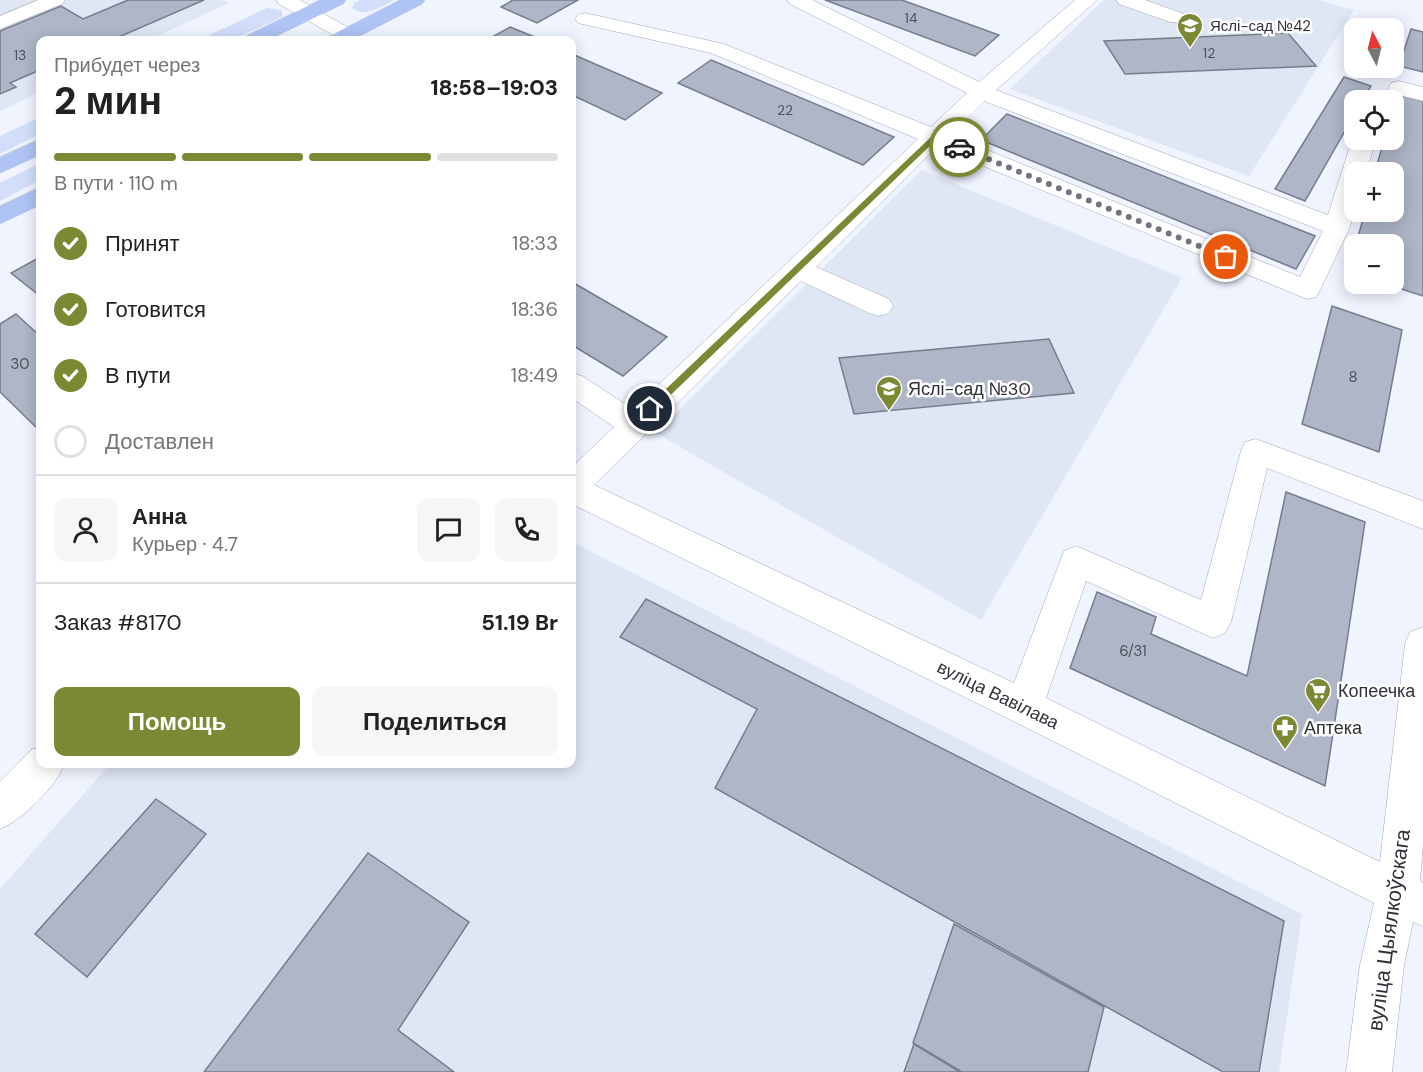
<!DOCTYPE html>
<html lang="ru">
<head>
<meta charset="utf-8">
<style>
	:root { --surface:#fff; --page:#f6f6f6; --text:#222; --muted:#767676; --line:#e0e0e0; --accent:#7d8835 }
	body { margin:0; font-family:"DM Sans",sans-serif; background:var(--page); color:var(--text); height:100vh; display:flex; flex-direction:column; font-size:22px; white-space:nowrap }
	* { box-sizing:border-box; margin:0 }
	p { font-size:20px; color:var(--muted) }
	.icon { flex:none; width:33px; height:33px; fill:none; stroke:currentColor; stroke-width:2; stroke-linecap:round; stroke-linejoin:round }
	.map { position:relative; flex:1; overflow:hidden }
	.side { position:absolute; left:36px; top:36px; width:540px; height:732px; display:flex; flex-direction:column; background:var(--surface); border-radius:12px; box-shadow:0 3px 15px #0003 }
	.side>* { flex:none }
	.needle { width:39px; rotate:353deg }
	.fabs { position:absolute; left:1344px; top:18px; display:grid; gap:12px }
	.fabs a { display:grid; place-items:center; width:60px; height:60px; border-radius:12px; background:var(--surface); box-shadow:0 3px 15px #0003; font-size:30px }
	.pin { position:absolute; display:grid; place-items:center; width:51px; height:51px; color:#fff; margin:-26px; border:3px solid #fff; border-radius:50%; box-shadow:0 2px 6px #0007 }
	.courier { position:absolute; display:grid; place-items:center; width:60px; height:60px; margin:-30px; border:4px solid #7d8835; border-radius:50%; background:#fff; color:#222; box-shadow:0 2px 8px #0007 }
	.head em { font-style:normal; font-weight:800 }
	.head div { display:flex; flex-direction:column-reverse }
	.head { display:flex; align-items:center; justify-content:space-between; height:102px; padding:0 18px }
	h1 { font-size:39px; font-weight:800; line-height:45px }
	.bar { display:grid; grid-template-columns:repeat(4,1fr); gap:9px 6px; align-content:center; height:72px; padding:0 18px }
	.bar i { height:8px; border-radius:4px; background:var(--line) }
	.bar .on { background:var(--accent) }
	.bar p { grid-column:span 4 }
	.line { display:flex; align-items:center; gap:15px; padding:0 18px; border-top:2px solid var(--line) }
	.line div { flex:1 }
	.round { display:grid; place-items:center; flex:none; width:63px; height:63px; border-radius:12px; background:var(--page) }
	ol { padding:0 18px; list-style:none }
	li { display:flex; align-items:center; gap:18px; height:66px }
	li p { margin-inline-start:auto }
	li .icon { padding:6px; border-radius:50%; background:var(--accent); color:#fff; stroke-width:4 }
	li:last-child { color:var(--muted) }
	li i { width:33px; height:33px; border:3px solid var(--line); border-radius:50% }
	.cta { display:flex; gap:12px; margin-top:auto; padding:12px 18px }
	.cta a { flex:1; height:69px; border-radius:12px; background:var(--accent); color:#fff; font-size:24px; font-weight:800; line-height:69px; text-align:center }
	.cta a+a { background:var(--page); color:var(--text) }
	.map>svg:first-child { display:block }
	.built { fill:#dfe6f4 }
	.green { fill:#d3dffa }
	.building { fill:#aeb6c7; stroke:#767d8c; stroke-width:1.5 }
	.lines { fill:none; stroke-linecap:round; stroke-linejoin:round }
	.minor-casing { stroke:#a0a8b8; stroke-width:1 }
	.major-casing { stroke:#d1d2d3; stroke-width:1 }
	.minor { fill:#fff; fill-rule:evenodd }
	.major { fill:#afc3f5; fill-rule:evenodd }
	.route { fill:#7d8835 }
	.done { stroke:#72767e; stroke-width:6; stroke-dasharray:0 10.8 }
	.labels { text-anchor:middle; stroke-width:5; stroke-linejoin:round; paint-order:stroke }
	.far-number-label { font-size:14px; fill:#4f535c }
	.far-poi-label { font-size:15px; fill:#2f3239; stroke:#fff; text-anchor:start }
	.number-label { font-size:15px; fill:#4f535c }
	.poi-label { font-size:18px; fill:#2f3239; stroke:#fff; text-anchor:start }
	.street-label { font-size:18px; fill:#2f3239; stroke:#fff }
	.near-street-label { font-size:21px; fill:#2f3239; stroke:#fff }
</style>
</head>
<body>
<div class="map">
<svg width="1423" height="1072" viewBox="0 0 1423 1072">
	<rect width="100%" height="100%" fill="#eff4ff"/>
	<!-- built -->
	<g class="built">
		<polygon points="0,0 223,0 229,3 149,40 40,40 40,92 0,111"/>
		<polygon points="1104,0 1317,0 1354,10 1249,176 1010,89"/>
		<polygon points="922,170 1182,278 981,620 656,433"/>
		<polygon points="572,542 1302,914 1279,1072 0,1072 0,889 110,764 572,764"/>
	</g>
	<!-- green -->
	<g class="green">
		<path d="M360,0H394C380,7 366,18 352,8L354,3Z"/>
		<polygon points="267,8 282,10 282,17 232,40 199,40"/>
		<polygon points="40,117 40,134 0,154 0,136"/>
		<polygon points="40,163 40,180 0,201 0,183"/>
	</g>
	<!-- building -->
	<g class="building">
		<polygon points="128,0 204,0 112,40 40,40 40,70 10,83 16,87 0,94 0,31 61,6 83,19"/>
		<polygon points="513,0 578,0 537,23 501,7"/>
		<polygon points="825,0 902,0 999,35 975,56"/>
		<polygon points="510,27 542,40 487,40"/>
		<polygon points="1411,29 1423,32 1423,72 1399,66"/>
		<polygon points="1288,33 1316,66 1125,74 1104,41"/>
		<polygon points="572,54 662,93 625,120 572,95"/>
		<polygon points="711,60 894,137 863,165 678,83"/>
		<polygon points="1344,77 1371,86 1363,100 1354,100 1354,115 1305,201 1275,189"/>
		<polygon points="1396,93 1423,101 1423,296 1386,284 1394,284 1394,244 1356,244 1365,212 1394,212 1394,172 1375,172 1384,140 1394,140 1394,103"/>
		<polygon points="1007,114 1315,236 1296,269 981,140"/>
		<polygon points="40,257 40,296 11,273"/>
		<polygon points="572,282 667,337 623,376 572,345"/>
		<polygon points="1332,306 1402,330 1379,452 1302,424"/>
		<polygon points="16,314 40,336 40,431 0,392 0,324"/>
		<polygon points="1049,339 1074,393 854,414 839,358"/>
		<polygon points="1286,492 1365,522 1325,786 1070,668 1097,592 1156,617 1151,634 1247,676"/>
		<polygon points="646,599 1284,921 1259,1072 1223,1072 715,788 757,709 620,637"/>
		<polygon points="156,799 206,834 87,977 35,934"/>
		<polygon points="368,853 469,922 398,1030 454,1072 204,1072"/>
		<polygon points="954,924 1104,1007 1088,1072 962,1072 913,1043"/>
		<polygon points="914,1044 960,1072 904,1072"/>
	</g>
	<g class="lines">
		<defs>
			<g id="minor">
				<polygon points="38,0 65,0 62,4 0,29 0,16"/>
				<polygon points="276,0 300,0 354,31 357,35 350,40 340,39 279,4"/>
				<path d="M787,0H812L979,82L1075,0H1097L996,90L1328,215L1352,140L1354,137V140H1376L1366,172H1354V211L1350,227L1320,290L1316,297L1307,299L937,147L816,267L889,299L893,306L889,313L879,316L869,313L801,281L594,485L1014,683L1064,551L1076,546L1201,600L1241,451L1245,442L1256,439L1423,501V529L1267,468L1231,622L1225,633L1213,638L1086,581L1046,698L1380,862L1405,644L1410,632L1423,627V845L1420,881L1423,883V926L1413,922L1404,965L1392,1072H1346L1360,965L1374,903L1011,720L572,504V467L614,427L572,398V373L582,376L633,409L918,139L711,53L578,23L575,19L578,15L585,13L724,44L931,127L967,93L790,4ZM984,101L1323,231L1300,277L950,135Z"/>
				<polygon points="1116,0 1145,0 1184,14 1187,18 1184,22 1170,22 1119,4"/>
				<polygon points="1399,81 1423,87 1423,101 1391,93 1388,88 1391,83"/>
				<path d="M40,747V764H64C57,786 22,820 0,829V781L31,750Z"/>
			</g>
			<g id="major">
				<polygon points="320,0 346,0 343,4 268,40 243,40 246,36"/>
				<polygon points="400,0 425,0 422,4 352,40 327,40 330,36"/>
				<polygon points="40,139 40,155 0,173 0,157"/>
				<polygon points="40,187 40,205 0,224 0,206"/>
			</g>
		</defs>
		<!-- minor casing -->
		<use href="#minor" class="minor-casing"/>
		<!-- major casing -->
		<use href="#major" class="major-casing"/>
		<!-- minor -->
		<use href="#minor" class="minor"/>
		<!-- major -->
		<use href="#major" class="major"/>
	</g>
	<!-- route -->
	<polygon class="route" points="932,136 963,147 957,148 936,140 653,412 647,412 647,407"/>
	<g class="lines">
		<!-- done -->
		<polyline class="done" points="959,147 1226,257"/>
	</g>
	<!-- icons -->
	<defs>
		<symbol id="school-pin" viewBox="-11 -11 22 30"><path d="M0 17L-7.5 6A9.5 9.5 0 1 1 7.5 6Z" fill="#7d8835" stroke="#fff"/><path d="M0-5L7-2L0 1L-7-2ZM-4 1L0 2.5L4 1V4Q0 6-4 4Z" fill="#fff"/></symbol>
		<symbol id="supermarket-pin" viewBox="-11 -11 22 30"><path d="M0 17L-7.5 6A9.5 9.5 0 1 1 7.5 6Z" fill="#7d8835" stroke="#fff"/><path d="M-6-5.5h2.5l.6 2H6L4.5 2H-2.5L-4.4-4H-6ZM-1.5 3.2a1.3 1.3 0 1 0 .1 0ZM3 3.2a1.3 1.3 0 1 0 .1 0Z" fill="#fff"/></symbol>
		<symbol id="pharmacy-pin" viewBox="-11 -11 22 30"><path d="M0 17L-7.5 6A9.5 9.5 0 1 1 7.5 6Z" fill="#7d8835" stroke="#fff"/><path d="M-2-6h4v4h4v4h-4v4h-4v-4h-4v-4h4Z" fill="#fff"/></symbol>
	</defs>
	<g fill-rule="evenodd">
		<use href="#school-pin" x="1175" y="11" width="30" height="40"/>
		<use href="#school-pin" x="874" y="374" width="30" height="40"/>
		<use href="#supermarket-pin" x="1303" y="676" width="30" height="40"/>
		<use href="#pharmacy-pin" x="1270" y="713" width="30" height="40"/>
	</g>
	<g class="labels">
		<!-- far-number labels -->
		<g class="far-number-label">
			<text x="911" y="23">14</text>
			<text x="1209" y="58">12</text>
			<text x="20" y="60">13</text>
			<text x="785" y="115">22</text>
		</g>
		<!-- far-poi labels -->
		<g class="far-poi-label">
			<text x="1210" y="31">Яслі-сад №42</text>
		</g>
		<!-- number labels -->
		<g class="number-label">
			<text x="20" y="369">30</text>
			<text x="1353" y="382">8</text>
			<text x="1133" y="656">6/31</text>
		</g>
		<!-- poi labels -->
		<g class="poi-label">
			<text x="908" y="395">Яслі-сад №30</text>
			<text x="1338" y="697">Копеечка</text>
			<text x="1304" y="734">Аптека</text>
		</g>
		<!-- street labels -->
		<g class="street-label">
			<text transform="translate(998 695) rotate(26)" y="6">вуліца Вавілава</text>
		</g>
		<!-- near-street labels -->
		<g class="near-street-label">
			<text transform="translate(1389 930) rotate(-82)" y="7">вуліца Цыялкоўскага</text>
		</g>
	</g>
</svg>
<div class="fabs">
<a><svg class="needle" viewBox="-14 -14 28 28"><path d="M0-13l5 13h-10z" fill="#e53935"/><path d="M0 13l5-13h-10z" fill="#767676"/></svg></a>
<a><svg class="icon" aria-label="locate" viewBox="0 0 24 24"><circle cx="12" cy="12" r="6"/><path d="M12 2v4M12 18v4M2 12h4M18 12h4"/></svg></a>
<a>+</a>
<a>−</a>
</div>
<div class="pin" style="left:1226px;top:257px;background:#ea580c"><svg class="icon" aria-label="bag" viewBox="0 0 24 24"><path d="M5 8h14l-1 12H6zM9 8a3 3 0 0 1 6 0"/></svg></div>
<div class="pin" style="left:650px;top:409px;background:#1f2937"><svg class="icon" aria-label="home" viewBox="0 0 24 24"><path d="M3 11l9-7 9 7M6 9v11h12V9"/></svg></div>
<div class="courier" style="left:959px;top:147px"><svg class="icon" aria-label="car" viewBox="0 0 24 24"><path d="M5 17H2v-5l4-1 3-4h7l3 4 3 1v5h-3M9 17h6M6 11h13"/><circle cx="7" cy="17" r="2"/><circle cx="17" cy="17" r="2"/></svg></div>
<section class="side">
<div class="head"><div><h1>2 мин</h1><p>Прибудет через</p></div><em>18:58–19:03</em></div>
<div class="bar"><i class="on"></i><i class="on"></i><i class="on"></i><i></i><p>В пути · 110 m</p></div>
<ol>
<li><svg class="icon" aria-label="check" viewBox="0 0 24 24"><path d="M5 12l5 5 9-10"/></svg>Принят<p>18:33</p></li>
<li><svg class="icon" aria-label="check" viewBox="0 0 24 24"><path d="M5 12l5 5 9-10"/></svg>Готовится<p>18:36</p></li>
<li><svg class="icon" aria-label="check" viewBox="0 0 24 24"><path d="M5 12l5 5 9-10"/></svg>В пути<p>18:49</p></li>
<li><i></i>Доставлен</li>
</ol>
<div class="line" style="height:108px"><a class="round"><svg class="icon" aria-label="person" viewBox="0 0 24 24"><circle cx="12" cy="8" r="4"/><path d="M4 21q1-7 8-7t8 7"/></svg></a><div><b>Анна</b><p>Курьер · 4.7</p></div><a class="round"><svg class="icon" aria-label="chat" viewBox="0 0 24 24"><path d="M4 5h16v11H9l-5 4z"/></svg></a><a class="round"><svg class="icon" aria-label="phone" viewBox="0 0 24 24"><path d="M5 4h4l2 5-3 2q2 4 5 5l2-3 5 2v4C11 20 4 13 5 4z"/></svg></a></div>
<div class="line" style="height:78px"><div>Заказ #8170</div><b>51.19 Br</b></div>
<div class="cta"><a>Помощь</a><a>Поделиться</a></div>
</section>
</div>
</body>
</html>
